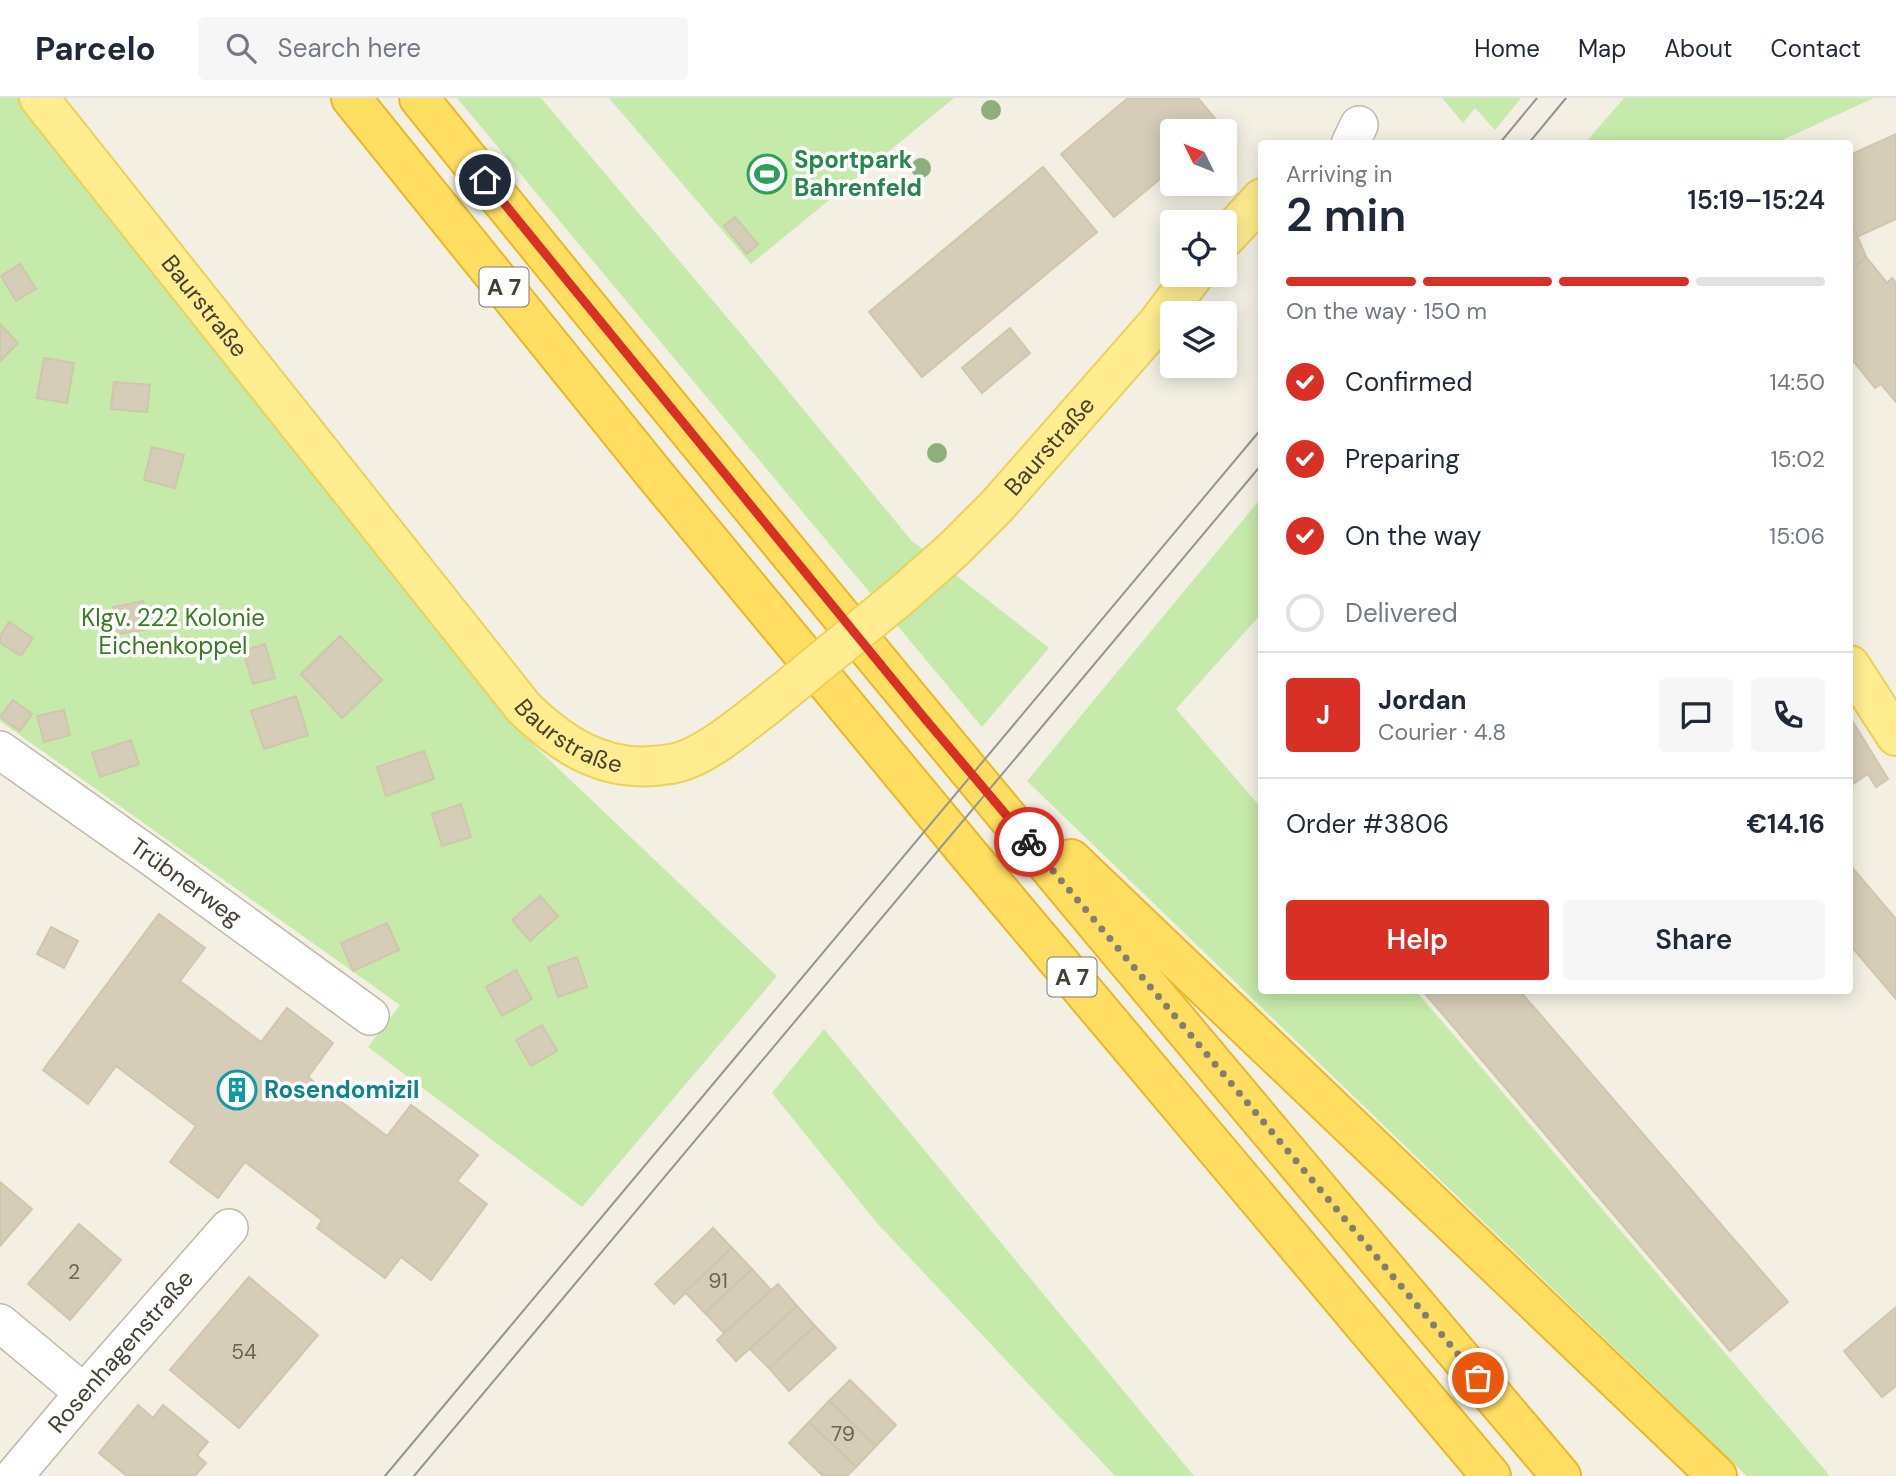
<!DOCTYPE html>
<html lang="en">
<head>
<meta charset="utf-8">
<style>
	:root { --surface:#fff; --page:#f6f6f7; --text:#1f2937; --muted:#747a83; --line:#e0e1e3; --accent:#d93025 }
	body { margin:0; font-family:"DM Sans",sans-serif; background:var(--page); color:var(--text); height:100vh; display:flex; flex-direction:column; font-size:26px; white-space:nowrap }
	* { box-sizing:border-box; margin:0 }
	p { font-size:23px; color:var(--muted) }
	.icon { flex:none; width:38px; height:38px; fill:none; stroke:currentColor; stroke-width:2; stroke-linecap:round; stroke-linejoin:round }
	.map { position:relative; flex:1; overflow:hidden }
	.drawer { position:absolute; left:1258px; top:42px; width:595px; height:854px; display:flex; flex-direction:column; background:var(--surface); border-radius:7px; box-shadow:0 4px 18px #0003 }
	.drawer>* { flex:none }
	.needle { width:46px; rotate:313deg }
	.tools { position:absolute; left:1160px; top:21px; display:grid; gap:14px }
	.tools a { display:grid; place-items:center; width:77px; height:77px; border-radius:7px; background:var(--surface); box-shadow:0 4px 18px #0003; font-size:35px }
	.pin { position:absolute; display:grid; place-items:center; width:60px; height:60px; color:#fff; margin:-30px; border:4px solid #fff; border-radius:50%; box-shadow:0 2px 7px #0007 }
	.courier { position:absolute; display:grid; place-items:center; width:70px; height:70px; margin:-35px; border:5px solid #d93025; border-radius:50%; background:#fff; color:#222; box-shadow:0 2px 9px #0007 }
	.overview em { font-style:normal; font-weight:600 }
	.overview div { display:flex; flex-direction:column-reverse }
	.overview { display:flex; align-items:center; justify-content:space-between; height:119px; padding:0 28px }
	h1 { font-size:46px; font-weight:600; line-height:52px }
	.bar { display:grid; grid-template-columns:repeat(4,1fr); gap:10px 7px; align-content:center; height:84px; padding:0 28px }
	.bar i { height:9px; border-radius:5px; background:var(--line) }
	.bar .on { background:var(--accent) }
	.bar p { grid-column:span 4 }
	.line { display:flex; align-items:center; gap:18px; padding:0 28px; border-top:2px solid var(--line) }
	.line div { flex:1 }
	.round { display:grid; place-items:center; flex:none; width:74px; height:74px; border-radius:7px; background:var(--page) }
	ol { padding:0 28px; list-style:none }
	li { display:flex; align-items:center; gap:21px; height:77px }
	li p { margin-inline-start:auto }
	li .icon { padding:7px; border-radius:50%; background:var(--accent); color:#fff; stroke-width:4 }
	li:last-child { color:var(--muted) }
	li i { width:38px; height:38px; border:4px solid var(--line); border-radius:50% }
	.button { display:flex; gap:14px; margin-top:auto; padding:14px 28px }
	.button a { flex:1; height:80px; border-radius:7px; background:var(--accent); color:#fff; font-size:28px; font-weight:600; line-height:80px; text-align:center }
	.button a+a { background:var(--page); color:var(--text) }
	header { display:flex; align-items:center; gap:42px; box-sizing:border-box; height:98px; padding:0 35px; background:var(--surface); border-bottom:2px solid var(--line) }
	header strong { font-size:33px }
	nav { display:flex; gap:38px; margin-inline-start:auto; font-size:24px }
	.search { width:490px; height:63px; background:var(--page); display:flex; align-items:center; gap:18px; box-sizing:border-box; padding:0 24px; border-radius:7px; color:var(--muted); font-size:26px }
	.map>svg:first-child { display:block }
	.green { fill:#c5eaa9 }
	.building { fill:#d5cdb8; stroke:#d0c6ab; stroke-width:2 }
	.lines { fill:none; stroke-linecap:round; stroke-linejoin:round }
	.minor-casing { stroke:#bfb9a5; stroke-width:40 }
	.major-casing { stroke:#ebd059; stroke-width:42 }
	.highway-casing { stroke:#e7b829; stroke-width:42 }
	.minor { stroke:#fff; stroke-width:37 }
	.major { stroke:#ffed90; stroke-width:38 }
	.highway { stroke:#ffde62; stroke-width:38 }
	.tram { stroke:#949494; stroke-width:2 }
	.major-bridge-casing { stroke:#ebd059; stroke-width:42; stroke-linecap:butt }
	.major-bridge { stroke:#ffed90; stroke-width:38 }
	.tree { fill:#8daf79 }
	.done { stroke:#827e71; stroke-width:7; stroke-dasharray:0 12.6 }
	.route { stroke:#d93025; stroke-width:9 }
	.labels { text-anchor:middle; stroke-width:7; stroke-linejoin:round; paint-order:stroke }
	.number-label { font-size:21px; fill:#696354 }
	.shield { fill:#fff; stroke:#7d7970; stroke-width:2 }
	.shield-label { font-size:23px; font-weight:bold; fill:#454033 }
	.leisure-label { font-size:24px; font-weight:bold; fill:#27864d; stroke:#fff; text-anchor:start }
	.street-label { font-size:24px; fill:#454033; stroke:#fff }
	.park-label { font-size:24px; fill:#3a7a23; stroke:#fff }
	.culture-label { font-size:24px; font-weight:bold; fill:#0d838f; stroke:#fff; text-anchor:start }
</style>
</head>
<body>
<header>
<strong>Parcelo</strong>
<div class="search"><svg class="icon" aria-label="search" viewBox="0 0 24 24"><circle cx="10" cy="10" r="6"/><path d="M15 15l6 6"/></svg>Search here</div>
<nav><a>Home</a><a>Map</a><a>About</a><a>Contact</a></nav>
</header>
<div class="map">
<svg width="1896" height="1378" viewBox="0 0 1896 1378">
	<rect width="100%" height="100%" fill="#f3f0e3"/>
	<!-- green -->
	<g class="green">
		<polygon points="0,0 20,0 523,637 777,878 582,1109 368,949 400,907 0,623"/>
		<polygon points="457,0 541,0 737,231 911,442 1049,550 982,629"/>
		<polygon points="609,0 954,0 751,166"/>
		<polygon points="1442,0 1521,0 1495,32 1475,10 1463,25"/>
		<polygon points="1624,0 1874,0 1776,45 1585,45"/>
		<polygon points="1262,399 1262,515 1176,611 1262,711 1262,892 1416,893 1830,1378 1747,1378 1027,683"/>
		<polygon points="824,931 1194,1378 1115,1378 877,1125 772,995"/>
	</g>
	<!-- building -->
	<g class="building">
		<polygon points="1128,0 1198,0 1222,29 1216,33 1172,33 1172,71 1114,119 1061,56"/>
		<polygon points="1896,36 1896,121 1857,139 1850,121 1850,57"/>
		<polygon points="1043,69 1097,134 922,279 869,214"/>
		<polygon points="735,119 758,146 747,156 724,128"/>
		<polygon points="1850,121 1866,159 1850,173"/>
		<polygon points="1866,159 1887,185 1892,180 1896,185 1896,304 1881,286 1875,290 1850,259 1850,173"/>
		<polygon points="20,166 36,191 16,203 1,178"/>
		<polygon points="0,226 18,245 0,263"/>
		<polygon points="1010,230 1030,255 982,295 962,270"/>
		<polygon points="44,260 74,265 67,305 37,300"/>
		<polygon points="114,284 150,287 147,314 111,311"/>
		<polygon points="152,349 184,357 175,390 144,382"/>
		<polygon points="143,503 148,531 118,536 113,509"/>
		<polygon points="9,524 33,540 21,558 0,545 0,538"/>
		<polygon points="340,538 382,582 342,620 301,576"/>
		<polygon points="265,546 275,580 253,586 243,553"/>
		<polygon points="296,598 308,637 264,651 251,613"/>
		<polygon points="13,602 32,616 20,633 0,619"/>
		<polygon points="64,612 70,637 44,644 37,618"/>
		<polygon points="1853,624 1888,681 1876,689 1868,676 1850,688 1850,626"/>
		<polygon points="131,642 139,666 100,679 92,655"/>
		<polygon points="424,653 434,681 386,698 377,669"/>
		<polygon points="461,706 471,739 442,748 432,716"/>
		<polygon points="1850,767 1896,821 1896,901 1850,847"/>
		<polygon points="540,798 558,818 530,843 512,822"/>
		<polygon points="159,816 205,850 180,883 261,944 287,910 333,945 308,979 387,1038 411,1007 478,1057 457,1083 487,1106 431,1182 401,1159 385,1180 317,1130 322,1122 245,1064 218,1100 170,1064 196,1028 116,968 88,1006 43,972"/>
		<polygon points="387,825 399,852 353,873 341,845"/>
		<polygon points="51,829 78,843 64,870 37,856"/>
		<polygon points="577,859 587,889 558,899 548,869"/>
		<polygon points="516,872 532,901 502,918 486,889"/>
		<polygon points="1422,892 1519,892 1788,1204 1730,1253"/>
		<polygon points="542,927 557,953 531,968 516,942"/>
		<polygon points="0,1084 32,1111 0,1148"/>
		<polygon points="79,1126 121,1162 70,1222 28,1186"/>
		<polygon points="713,1130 732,1150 674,1206 655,1186"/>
		<polygon points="732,1150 752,1171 705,1215 685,1194"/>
		<polygon points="752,1171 771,1192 724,1235 705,1215"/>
		<polygon points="249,1179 318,1237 239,1330 170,1272"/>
		<polygon points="778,1186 797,1208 736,1263 717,1242"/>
		<polygon points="797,1208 815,1228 769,1270 750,1251"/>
		<polygon points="1896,1209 1896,1288 1882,1299 1844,1253"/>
		<polygon points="815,1228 836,1250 789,1293 769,1270"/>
		<polygon points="850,1282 896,1327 876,1348 829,1303"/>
		<polygon points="829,1303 876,1348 856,1369 809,1324"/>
		<polygon points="138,1307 153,1320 163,1307 208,1344 197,1357 206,1365 195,1378 127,1378 99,1355"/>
		<polygon points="809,1324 856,1369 847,1378 823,1378 789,1345"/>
	</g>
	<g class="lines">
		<defs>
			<g id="minor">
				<polyline points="1350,46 1359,27"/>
				<path id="s1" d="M0,652L153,760L370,918"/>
				<polyline points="0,1225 84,1295"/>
				<path id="s2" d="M14,1378L84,1295L229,1130"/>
			</g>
			<g id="major">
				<path id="s3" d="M39,0L524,610C560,645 600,672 652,668C664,667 677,666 688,661C716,649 740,628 764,610"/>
				<polyline points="1225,140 1262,100"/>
				<path id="s4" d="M902,497L954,451L996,409L1156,227L1194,177"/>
				<polyline points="1850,567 1896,638"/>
			</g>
			<g id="highway">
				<polyline points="351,0 656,378 970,758 1491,1378"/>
				<path d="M419,0C793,465 1175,923 1561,1378"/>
				<polyline points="1071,761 1717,1378"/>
			</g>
		</defs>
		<!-- minor casing -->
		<use href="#minor" class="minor-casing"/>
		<!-- major casing -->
		<use href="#major" class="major-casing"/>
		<!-- highway casing -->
		<use href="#highway" class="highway-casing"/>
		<!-- minor -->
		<use href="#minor" class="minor"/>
		<!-- major -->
		<use href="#major" class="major"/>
		<!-- highway -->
		<use href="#highway" class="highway"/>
		<!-- tram -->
		<g class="tram">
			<polyline points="1499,46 1537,0"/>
			<polyline points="1528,46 1566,0"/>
			<polyline points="385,1378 1262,330"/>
			<polyline points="414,1378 1262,366"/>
		</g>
		<defs>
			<polyline id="major-bridge" points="764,610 902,497"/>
		</defs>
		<!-- major-bridge casing -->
		<use href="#major-bridge" class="major-bridge-casing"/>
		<!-- major-bridge -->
		<use href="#major-bridge" class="major-bridge"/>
	</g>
	<!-- trees -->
	<g class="tree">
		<circle cx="991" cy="12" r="10"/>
		<circle cx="921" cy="70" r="10"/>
		<circle cx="937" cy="355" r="10"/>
	</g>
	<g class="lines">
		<!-- done -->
		<polyline class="done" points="1029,744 1478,1280"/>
		<!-- route -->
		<polyline class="route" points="485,82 921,616 1029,744"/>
	</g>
	<!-- icons -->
	<defs>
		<symbol id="stadium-ring" viewBox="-11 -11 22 22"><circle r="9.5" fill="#fff" stroke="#2e9e5b" stroke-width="1.5"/><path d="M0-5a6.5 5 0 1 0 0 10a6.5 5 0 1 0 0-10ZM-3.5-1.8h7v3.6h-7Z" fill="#2e9e5b"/></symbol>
		<symbol id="building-ring" viewBox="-11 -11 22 22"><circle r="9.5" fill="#fff" stroke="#0f9aa8" stroke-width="1.5"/><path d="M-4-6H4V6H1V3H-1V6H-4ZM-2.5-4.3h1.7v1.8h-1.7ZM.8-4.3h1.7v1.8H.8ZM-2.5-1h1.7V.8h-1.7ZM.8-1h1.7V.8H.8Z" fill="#0f9aa8"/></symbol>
	</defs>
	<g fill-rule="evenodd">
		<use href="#stadium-ring" x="745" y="54" width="44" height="44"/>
		<use href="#building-ring" x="215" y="970" width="44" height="44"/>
	</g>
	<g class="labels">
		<!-- number labels -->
		<g class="number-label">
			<text x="74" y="1181">2</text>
			<text x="718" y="1190">91</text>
			<text x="244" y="1261">54</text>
			<text x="843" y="1343">79</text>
		</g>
		<!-- shield labels -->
		<g class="shield">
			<rect x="479.5" y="169.5" width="49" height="39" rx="5"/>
			<rect x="1047.5" y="859.5" width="49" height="39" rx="5"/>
		</g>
		<g class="shield-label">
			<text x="504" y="197">A 7</text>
			<text x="1072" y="887">A 7</text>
		</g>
		<!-- leisure labels -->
		<g class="leisure-label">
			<text x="794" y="70">Sportpark<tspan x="794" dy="28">Bahrenfeld</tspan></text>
		</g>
		<!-- street labels -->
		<g class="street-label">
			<text dy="8" stroke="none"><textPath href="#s3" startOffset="266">Baurstraße</textPath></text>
			<text dy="8" stroke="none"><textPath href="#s4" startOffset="210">Baurstraße</textPath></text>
			<text dy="8" stroke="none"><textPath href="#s3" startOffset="833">Baurstraße</textPath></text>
			<text dy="8" stroke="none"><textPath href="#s1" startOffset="228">Trübnerweg</textPath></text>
			<text dy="8" stroke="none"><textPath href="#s2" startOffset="164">Rosenhagenstraße</textPath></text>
		</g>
		<!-- park labels -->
		<g class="park-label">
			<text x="173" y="528">Klgv. 222 Kolonie<tspan x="173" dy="28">Eichenkoppel</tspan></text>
		</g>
		<!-- culture labels -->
		<g class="culture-label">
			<text x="264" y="1000">Rosendomizil</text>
		</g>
	</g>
</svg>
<div class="tools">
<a><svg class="needle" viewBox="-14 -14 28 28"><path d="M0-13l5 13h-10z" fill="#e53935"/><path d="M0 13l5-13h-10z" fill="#747a83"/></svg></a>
<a><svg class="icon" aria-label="locate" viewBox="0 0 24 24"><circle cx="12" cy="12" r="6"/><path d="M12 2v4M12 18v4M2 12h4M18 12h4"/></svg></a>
<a><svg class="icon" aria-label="layers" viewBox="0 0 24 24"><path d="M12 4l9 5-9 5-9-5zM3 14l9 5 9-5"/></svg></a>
</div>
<div class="pin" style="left:1478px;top:1280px;background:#ea580c"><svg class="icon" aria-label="bag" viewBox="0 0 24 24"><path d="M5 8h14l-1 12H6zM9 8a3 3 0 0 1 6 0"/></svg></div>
<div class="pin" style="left:485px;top:82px;background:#1f2937"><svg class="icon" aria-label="home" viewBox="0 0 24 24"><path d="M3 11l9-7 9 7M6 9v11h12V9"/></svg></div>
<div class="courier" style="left:1029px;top:744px"><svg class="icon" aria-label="bike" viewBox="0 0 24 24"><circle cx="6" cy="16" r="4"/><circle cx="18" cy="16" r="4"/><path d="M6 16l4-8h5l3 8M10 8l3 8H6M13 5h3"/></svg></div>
<section class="drawer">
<div class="overview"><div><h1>2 min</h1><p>Arriving in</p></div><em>15:19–15:24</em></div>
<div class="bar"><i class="on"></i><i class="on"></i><i class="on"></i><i></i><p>On the way · 150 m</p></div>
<ol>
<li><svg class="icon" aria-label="check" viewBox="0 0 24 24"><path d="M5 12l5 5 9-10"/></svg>Confirmed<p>14:50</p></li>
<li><svg class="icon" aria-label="check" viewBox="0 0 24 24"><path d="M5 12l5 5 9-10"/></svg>Preparing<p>15:02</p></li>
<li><svg class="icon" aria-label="check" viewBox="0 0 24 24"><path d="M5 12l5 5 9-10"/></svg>On the way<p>15:06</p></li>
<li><i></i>Delivered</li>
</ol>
<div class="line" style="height:126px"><b class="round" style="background:var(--accent);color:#fff">J</b><div><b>Jordan</b><p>Courier · 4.8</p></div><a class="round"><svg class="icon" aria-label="chat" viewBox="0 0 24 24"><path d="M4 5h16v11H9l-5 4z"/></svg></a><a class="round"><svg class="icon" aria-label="phone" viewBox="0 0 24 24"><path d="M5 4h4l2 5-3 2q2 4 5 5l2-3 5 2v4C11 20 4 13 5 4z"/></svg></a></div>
<div class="line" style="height:91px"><div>Order #3806</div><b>€14.16</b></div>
<div class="button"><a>Help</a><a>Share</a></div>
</section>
</div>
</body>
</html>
